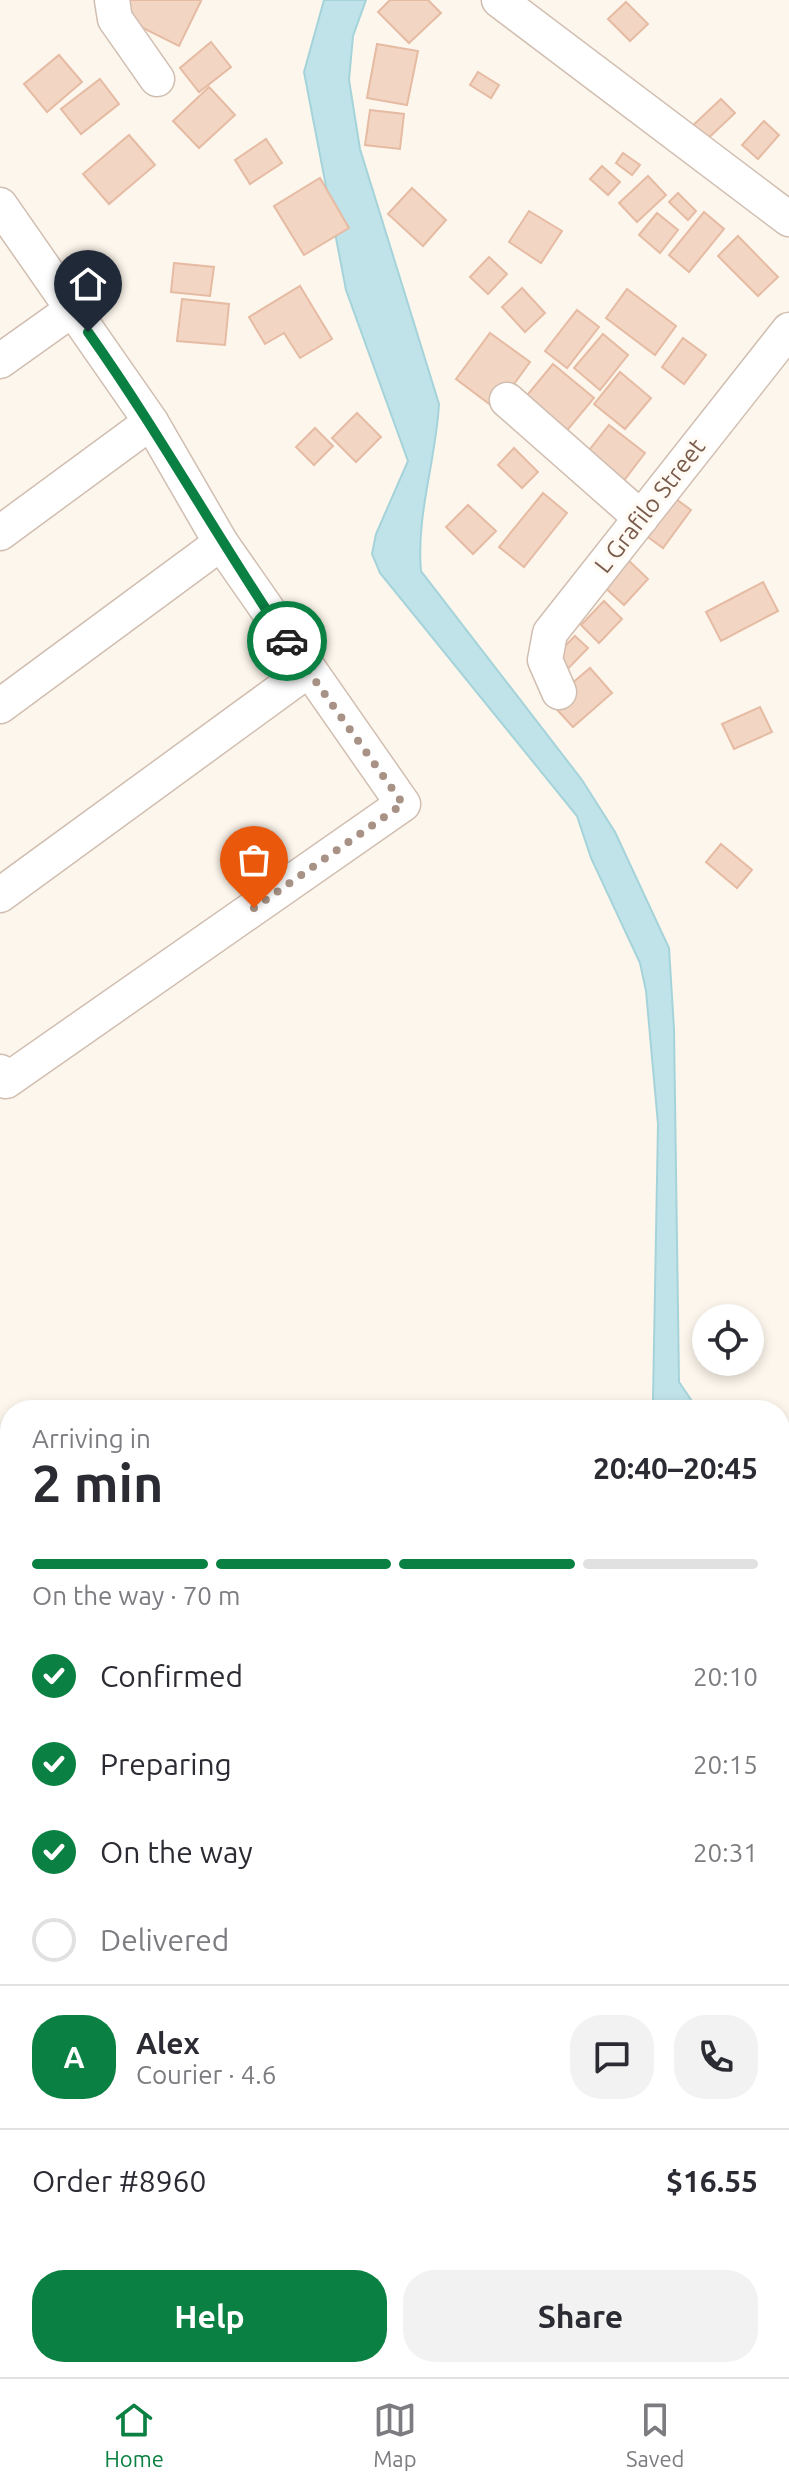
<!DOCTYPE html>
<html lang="en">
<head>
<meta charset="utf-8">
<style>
	:root { --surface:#fff; --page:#f2f2f3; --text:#2b2b33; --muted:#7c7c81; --line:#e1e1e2; --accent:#0b8043 }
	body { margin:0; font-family:Ubuntu,sans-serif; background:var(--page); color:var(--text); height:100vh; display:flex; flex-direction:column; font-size:30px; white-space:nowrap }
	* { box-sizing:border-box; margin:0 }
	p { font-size:26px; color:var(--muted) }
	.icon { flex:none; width:44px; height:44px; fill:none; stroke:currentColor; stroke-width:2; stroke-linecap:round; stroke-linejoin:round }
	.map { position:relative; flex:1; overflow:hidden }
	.details { position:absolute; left:0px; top:1400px; width:790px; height:978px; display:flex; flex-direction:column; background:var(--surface); border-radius:32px 32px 0 0; box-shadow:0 4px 12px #0003 }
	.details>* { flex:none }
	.controls { position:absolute; left:692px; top:1304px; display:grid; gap:16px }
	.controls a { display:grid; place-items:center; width:72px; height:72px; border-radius:50%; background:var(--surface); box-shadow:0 4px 12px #0003; font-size:40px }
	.pin { position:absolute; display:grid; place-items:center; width:68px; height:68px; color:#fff; margin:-82px -34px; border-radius:50% 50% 50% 0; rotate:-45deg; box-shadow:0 0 8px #0007 }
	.pin .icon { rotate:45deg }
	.courier { position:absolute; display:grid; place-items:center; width:80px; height:80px; margin:-40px; border:6px solid #0b8043; border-radius:50%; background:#fff; color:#222; box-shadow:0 2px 10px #0007 }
	.head em { font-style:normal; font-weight:700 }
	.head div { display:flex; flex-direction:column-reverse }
	.head { display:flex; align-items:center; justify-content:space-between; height:136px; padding:0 32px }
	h1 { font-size:52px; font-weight:700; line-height:60px }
	.bar { display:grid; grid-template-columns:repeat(4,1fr); gap:12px 8px; align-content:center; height:96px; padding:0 32px }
	.bar i { height:10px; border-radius:6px; background:var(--line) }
	.bar .current { background:var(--accent) }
	.bar p { grid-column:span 4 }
	.line { display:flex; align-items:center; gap:20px; padding:0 32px; border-top:2px solid var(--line) }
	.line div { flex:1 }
	.round { display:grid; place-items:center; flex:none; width:84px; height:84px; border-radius:32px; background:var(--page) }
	ol { padding:0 32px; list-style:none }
	li { display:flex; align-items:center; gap:24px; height:88px }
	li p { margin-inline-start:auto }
	li .icon { padding:8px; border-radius:50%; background:var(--accent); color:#fff; stroke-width:4 }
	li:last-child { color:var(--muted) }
	li i { width:44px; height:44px; border:4px solid var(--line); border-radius:50% }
	.cta { display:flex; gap:16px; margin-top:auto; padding:16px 32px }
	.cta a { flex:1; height:92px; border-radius:32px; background:var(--accent); color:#fff; font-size:32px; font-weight:700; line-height:92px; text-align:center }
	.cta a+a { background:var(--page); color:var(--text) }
	.menu { display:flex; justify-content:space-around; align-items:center; height:112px; border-top:2px solid var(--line); background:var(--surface); font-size:22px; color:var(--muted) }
	.menu a { display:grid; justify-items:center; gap:4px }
	.menu .current { color:var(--accent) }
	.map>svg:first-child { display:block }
	.water { fill:#bfe3e8; stroke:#a5d3da; stroke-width:2 }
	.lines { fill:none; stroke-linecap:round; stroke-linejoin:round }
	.stream { stroke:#a5d3da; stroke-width:11 }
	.building { fill:#f3d5c3; stroke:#e6bba3; stroke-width:2 }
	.street-casing { stroke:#d1beb0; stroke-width:37 }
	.street { stroke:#fff; stroke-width:34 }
	.done { stroke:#a89285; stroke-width:8; stroke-dasharray:0 14.4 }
	.route { stroke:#0b8043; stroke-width:10 }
	.labels { text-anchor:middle; stroke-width:7; stroke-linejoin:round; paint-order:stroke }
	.street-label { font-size:24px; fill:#7a5c4d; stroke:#fffaf3 }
</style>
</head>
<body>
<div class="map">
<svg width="789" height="2377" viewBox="0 0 789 2377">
	<rect width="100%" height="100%" fill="#fdf6ec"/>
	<!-- water -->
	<path class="water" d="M324,0H366L353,36L349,80L360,149L439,404C436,460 416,515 421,571L582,780L615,832L669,948L674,1029L679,1382L698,1410H658L653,1400L658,1124L646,991L640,963L591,858L577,816L380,573L372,554L376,534L408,461L346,290L304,72Z"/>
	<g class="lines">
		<!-- stream -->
		<polyline class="stream" points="780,1498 789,1505"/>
	</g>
	<!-- building -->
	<g class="building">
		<polygon points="125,0 199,0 201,1 179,46 117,15"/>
		<polygon points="390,0 428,0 441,13 409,43 378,12"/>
		<polygon points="626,2 648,24 630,41 608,19"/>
		<polygon points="211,42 231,67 199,92 180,68"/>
		<polygon points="377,44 418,51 407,105 367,98"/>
		<polygon points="59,55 82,82 47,112 24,84"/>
		<polygon points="478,72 499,85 491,98 470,85"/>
		<polygon points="100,79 119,104 81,134 61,109"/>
		<polygon points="209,87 235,115 199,148 173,121"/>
		<polygon points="721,99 735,113 702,144 688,130"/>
		<polygon points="370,110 404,114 400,149 365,145"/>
		<polygon points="764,121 779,135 758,159 742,145"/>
		<polygon points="129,135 155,165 109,204 83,174"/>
		<polygon points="266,139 282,163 250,184 235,160"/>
		<polygon points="623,153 640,165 632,175 616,163"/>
		<polygon points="602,166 620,182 608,195 590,179"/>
		<polygon points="648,176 666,195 637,222 619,203"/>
		<polygon points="320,178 349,228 304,255 274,206"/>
		<polygon points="412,188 446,220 423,246 388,214"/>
		<polygon points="678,193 696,211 688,220 669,202"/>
		<polygon points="529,211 562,231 541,263 509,242"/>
		<polygon points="704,212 724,229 689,272 669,255"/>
		<polygon points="657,213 678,230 660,253 639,235"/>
		<polygon points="738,236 778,277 758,296 718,256"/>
		<polygon points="489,257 507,274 488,294 470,277"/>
		<polygon points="174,263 214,267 210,296 171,292"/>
		<polygon points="300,286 332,339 300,358 284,333 265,344 249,317"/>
		<polygon points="522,288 545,313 525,332 502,307"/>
		<polygon points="627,289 676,326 655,355 606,318"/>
		<polygon points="182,299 229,304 225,345 177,341"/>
		<polygon points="577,310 599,327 567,368 545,351"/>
		<polygon points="490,333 530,362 496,409 456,379"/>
		<polygon points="603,334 628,355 600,390 574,368"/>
		<polygon points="683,338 706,355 684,384 662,367"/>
		<polygon points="553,364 594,398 559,440 518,406"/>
		<polygon points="620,372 651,398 625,429 594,404"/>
		<polygon points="357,413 381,437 356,462 332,438"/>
		<polygon points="609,425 645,453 619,487 582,459"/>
		<polygon points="315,428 333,446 314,465 296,447"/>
		<polygon points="514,448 538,472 522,488 498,465"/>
		<polygon points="665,491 691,510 663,548 637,529"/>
		<polygon points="543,493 567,513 524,567 499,547"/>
		<polygon points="468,505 496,531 473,554 446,527"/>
		<polygon points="626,558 648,579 624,605 601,584"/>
		<polygon points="763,582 778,611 721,641 706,612"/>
		<polygon points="604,601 622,619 599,643 581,625"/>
		<polygon points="575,636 588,648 556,681 562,649"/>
		<polygon points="590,668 612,693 573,727 550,702"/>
		<polygon points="760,707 772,732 734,749 722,724"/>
		<polygon points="721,844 752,870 737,888 706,862"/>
	</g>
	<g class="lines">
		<defs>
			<g id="street">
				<polyline points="112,0 115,19 157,79"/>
				<polyline points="499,0 789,219"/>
				<polyline points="0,205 151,422 221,543 403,804 6,1081 0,1072"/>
				<polyline points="0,361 73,309"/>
				<polyline points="507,400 641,518"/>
				<polyline points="0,533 151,422"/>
				<polyline points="559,692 545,660 550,633 789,330"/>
				<polyline points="0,706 221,543"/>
				<polyline points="0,895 307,671"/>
			</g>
		</defs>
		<!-- street casing -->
		<use href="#street" class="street-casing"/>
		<!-- street -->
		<use href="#street" class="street"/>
	</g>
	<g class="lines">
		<!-- done -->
		<polyline class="done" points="254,908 403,804 287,641"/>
		<!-- route -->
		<path class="route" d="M88,332C159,432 218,539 287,641"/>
	</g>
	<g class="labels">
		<!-- street labels -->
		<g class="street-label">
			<text transform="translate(650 506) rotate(-52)" y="8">L Grafilo Street</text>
		</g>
	</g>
</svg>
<div class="controls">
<a><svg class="icon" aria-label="locate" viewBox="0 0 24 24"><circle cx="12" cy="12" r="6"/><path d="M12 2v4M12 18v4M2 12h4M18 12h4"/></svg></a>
</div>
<div class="pin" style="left:254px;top:908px;background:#ea580c"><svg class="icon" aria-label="bag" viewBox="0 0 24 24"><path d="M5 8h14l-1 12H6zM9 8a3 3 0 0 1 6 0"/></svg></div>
<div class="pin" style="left:88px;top:332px;background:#1f2937"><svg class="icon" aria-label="home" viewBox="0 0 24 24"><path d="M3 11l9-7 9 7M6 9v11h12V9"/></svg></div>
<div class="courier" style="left:287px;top:641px"><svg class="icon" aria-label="car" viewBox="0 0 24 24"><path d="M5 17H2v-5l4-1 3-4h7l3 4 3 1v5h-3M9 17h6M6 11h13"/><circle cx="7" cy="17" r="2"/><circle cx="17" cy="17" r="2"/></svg></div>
<section class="details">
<div class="head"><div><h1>2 min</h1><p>Arriving in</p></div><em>20:40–20:45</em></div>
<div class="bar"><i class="current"></i><i class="current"></i><i class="current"></i><i></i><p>On the way · 70 m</p></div>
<ol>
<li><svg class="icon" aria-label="check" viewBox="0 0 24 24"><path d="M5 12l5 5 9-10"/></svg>Confirmed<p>20:10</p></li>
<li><svg class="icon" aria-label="check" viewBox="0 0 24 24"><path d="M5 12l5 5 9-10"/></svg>Preparing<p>20:15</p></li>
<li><svg class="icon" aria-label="check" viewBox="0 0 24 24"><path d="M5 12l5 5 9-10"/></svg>On the way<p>20:31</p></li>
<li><i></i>Delivered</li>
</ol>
<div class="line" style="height:144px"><b class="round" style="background:var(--accent);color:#fff">A</b><div><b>Alex</b><p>Courier · 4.6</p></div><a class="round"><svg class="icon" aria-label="chat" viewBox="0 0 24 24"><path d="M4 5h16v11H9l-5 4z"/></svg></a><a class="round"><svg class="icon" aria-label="phone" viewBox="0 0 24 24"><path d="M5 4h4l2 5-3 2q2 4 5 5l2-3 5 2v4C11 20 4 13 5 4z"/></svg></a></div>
<div class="line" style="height:104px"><div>Order #8960</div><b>$16.55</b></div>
<div class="cta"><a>Help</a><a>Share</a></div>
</section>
</div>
<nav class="menu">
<a class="current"><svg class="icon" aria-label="home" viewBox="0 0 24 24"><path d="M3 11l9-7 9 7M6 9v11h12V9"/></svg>Home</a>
<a><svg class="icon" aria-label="map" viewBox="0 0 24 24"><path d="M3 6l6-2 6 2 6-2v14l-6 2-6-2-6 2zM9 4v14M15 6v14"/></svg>Map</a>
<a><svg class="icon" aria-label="saved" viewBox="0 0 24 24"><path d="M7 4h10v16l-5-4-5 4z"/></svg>Saved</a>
</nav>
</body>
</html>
